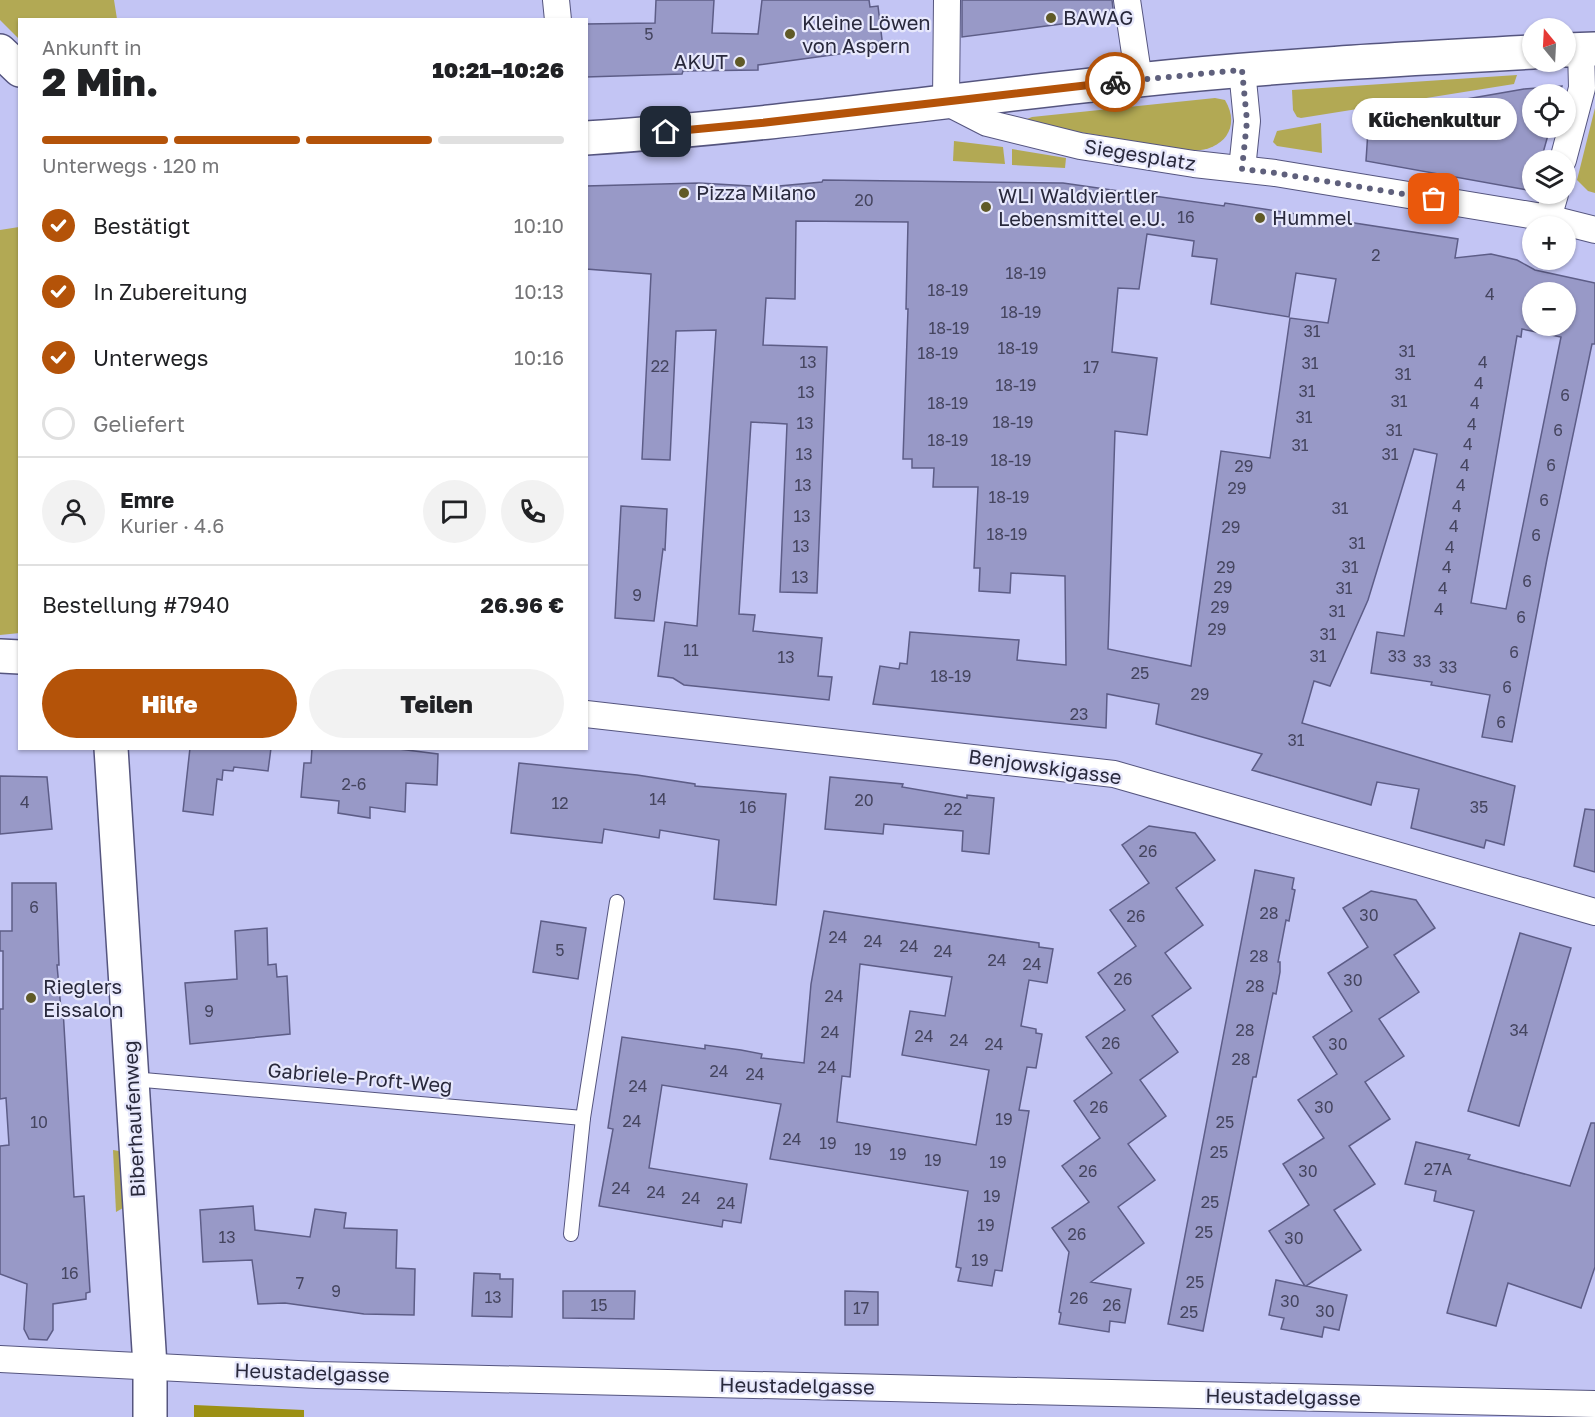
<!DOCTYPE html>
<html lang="de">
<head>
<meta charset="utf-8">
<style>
	:root { --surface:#fff; --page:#f2f2f2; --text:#202124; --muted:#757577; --line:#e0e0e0; --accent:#b45309 }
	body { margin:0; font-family:"Golos Text",sans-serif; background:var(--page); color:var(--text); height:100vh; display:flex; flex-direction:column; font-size:22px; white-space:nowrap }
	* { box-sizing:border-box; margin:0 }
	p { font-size:20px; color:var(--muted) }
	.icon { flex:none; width:33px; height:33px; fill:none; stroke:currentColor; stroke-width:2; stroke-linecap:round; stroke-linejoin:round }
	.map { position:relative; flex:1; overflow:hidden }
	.details { position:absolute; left:18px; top:18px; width:570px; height:732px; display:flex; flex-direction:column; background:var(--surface); border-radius:0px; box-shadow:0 2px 4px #0004 }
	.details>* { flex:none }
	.needle { width:39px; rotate:342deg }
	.buttons { position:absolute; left:1522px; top:18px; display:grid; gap:12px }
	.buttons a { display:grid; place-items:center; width:54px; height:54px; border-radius:50%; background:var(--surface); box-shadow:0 2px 4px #0004; font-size:30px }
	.pin { position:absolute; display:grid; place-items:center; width:51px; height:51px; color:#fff; margin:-26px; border-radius:12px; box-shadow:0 3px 9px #0006 }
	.courier { position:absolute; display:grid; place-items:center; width:60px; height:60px; margin:-30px; border:4px solid #b45309; border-radius:50%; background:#fff; color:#222; box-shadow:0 2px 8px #0007 }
	.bubble { position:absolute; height:42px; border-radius:21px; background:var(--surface); box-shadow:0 2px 4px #0004; font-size:20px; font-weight:800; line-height:42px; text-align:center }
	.overview em { font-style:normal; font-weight:800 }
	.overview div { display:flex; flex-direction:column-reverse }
	.overview { display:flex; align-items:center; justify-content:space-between; height:102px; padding:0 24px }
	h1 { font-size:39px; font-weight:800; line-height:45px }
	.bar { display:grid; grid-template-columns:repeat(4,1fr); gap:9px 6px; align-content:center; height:72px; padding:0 24px }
	.bar i { height:8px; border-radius:4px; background:var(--line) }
	.bar .selected { background:var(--accent) }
	.bar p { grid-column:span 4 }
	.line { display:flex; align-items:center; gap:15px; padding:0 24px; border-top:2px solid var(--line) }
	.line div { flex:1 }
	.round { display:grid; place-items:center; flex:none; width:63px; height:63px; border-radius:32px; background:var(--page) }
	ol { padding:0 24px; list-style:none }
	li { display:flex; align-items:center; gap:18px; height:66px }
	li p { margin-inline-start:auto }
	li .icon { padding:6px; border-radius:50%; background:var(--accent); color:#fff; stroke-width:4 }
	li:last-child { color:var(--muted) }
	li i { width:33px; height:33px; border:3px solid var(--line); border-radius:50% }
	.action { display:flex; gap:12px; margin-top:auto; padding:12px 24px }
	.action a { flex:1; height:69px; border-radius:36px; background:var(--accent); color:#fff; font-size:24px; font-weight:800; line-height:69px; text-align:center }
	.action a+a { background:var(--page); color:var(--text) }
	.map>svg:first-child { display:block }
	.green { fill:#b2a954 }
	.forest { fill:#9c9014 }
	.building { fill:#9899c7; stroke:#5d5d87; stroke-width:1.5; fill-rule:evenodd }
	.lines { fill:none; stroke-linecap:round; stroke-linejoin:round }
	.service-casing { stroke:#55557f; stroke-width:16 }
	.minor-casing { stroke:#55557f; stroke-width:28 }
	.tertiary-casing { stroke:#55557f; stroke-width:36 }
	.secondary-casing { stroke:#55557f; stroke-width:36 }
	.primary-casing { stroke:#55557f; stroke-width:36 }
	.service { stroke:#fff; stroke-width:14 }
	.minor { stroke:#fff; stroke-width:26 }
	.tertiary { stroke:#fff; stroke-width:33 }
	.secondary { stroke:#fff; stroke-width:33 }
	.primary { stroke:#fff; stroke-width:33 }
	.done { stroke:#5f607c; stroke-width:6; stroke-dasharray:0 10.8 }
	.route { stroke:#b45309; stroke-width:8 }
	.poi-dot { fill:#605a27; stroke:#e7e8fc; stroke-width:2 }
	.labels { text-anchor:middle; stroke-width:4.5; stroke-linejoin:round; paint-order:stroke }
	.number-label { font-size:16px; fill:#45455f }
	.poi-label { font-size:20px; fill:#29293c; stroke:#e7e8fc; text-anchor:start }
	.street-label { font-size:20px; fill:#29293c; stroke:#e7e8fc }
</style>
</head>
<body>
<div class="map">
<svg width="1595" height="1417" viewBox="0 0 1595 1417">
	<rect width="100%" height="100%" fill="#c3c5f4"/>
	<!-- green -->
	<g class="green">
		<polygon points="0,0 114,0 117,19 20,20 19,39 0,20"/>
		<polygon points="1517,75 1514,84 1301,118 1297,117 1293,110 1292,90"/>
		<path d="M1215,98L1225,100C1243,130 1219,154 1187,150L1031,124L1027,119L1032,117Z"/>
		<polygon points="1595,108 1595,193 1588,191 1577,180"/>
		<polygon points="1321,123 1322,153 1277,146 1273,142 1277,131"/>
		<polygon points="954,141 1003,147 1005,164 953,161"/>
		<polygon points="1012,149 1066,158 1065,168 1012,165"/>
		<polygon points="19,227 20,633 0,635 0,230"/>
		<polygon points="113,1150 119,1151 122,1154 123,1208 116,1212"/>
	</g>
	<!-- forest -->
	<polygon class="forest" points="194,1405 304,1410 304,1417 194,1417"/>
	<!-- building -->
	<g class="building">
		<polygon points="656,0 714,0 712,33 758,34 762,0 869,0 870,7 878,6 883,48 758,65 758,70 683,71 682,74 586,77 586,24 655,23"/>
		<polygon points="962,0 1112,0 1114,17 962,37"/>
		<polygon points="1562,86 1560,94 1533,94 1533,128 1550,128 1541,160 1533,160 1533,191 1366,161 1369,116 1524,89"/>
		<path d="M823,180L1063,183L1224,206L1225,203L1458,239L1455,258L1491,254L1517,260L1535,270L1595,283V344H1592L1547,559L1512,742L1482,737L1490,695L1431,685L1432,682L1371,673L1377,632L1404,636L1437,454L1414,449L1368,600L1330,686L1314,681L1302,723L1515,786L1504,845L1486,840L1484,848L1411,828L1419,789L1377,782L1371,805L1252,770L1262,754L1156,724L1159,704L1107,694L1106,728L873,704L880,666L899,669L900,663L907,664L910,632L1019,640L1017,660L1066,665L1065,576L1011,573L1010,593L979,591L980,568H974L978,487H933L934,468H912V459H903L908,309H906L908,222L796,221L795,299L766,298L763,345L827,347L817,593L780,592L787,424L751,422L739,614L755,615L753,631L822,638L818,676L832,677L829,700L684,685L673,678L658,676L665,622L697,626L716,330L676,331L670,460L642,459L651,274L586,269V186L699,183L768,187L822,182ZM1147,234L1194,241L1192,256L1217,259L1211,304L1289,317L1296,273L1336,279L1328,323L1290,318L1270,458L1221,451L1191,666L1108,649L1115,431L1147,435L1157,358L1112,352L1118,288L1139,289ZM1533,292H1566V326H1533ZM1522,329L1561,337L1506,609L1471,603L1517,336L1521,337Z"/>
		<polygon points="621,506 667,509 665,550 663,549 654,621 615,618"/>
		<polygon points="190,748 271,748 268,771 234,767 233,771 223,770 222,780 217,779 213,815 183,811"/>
		<polygon points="312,748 391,748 438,754 437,785 406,783 405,812 370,807 370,818 338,813 339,801 301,797 304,763 311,763"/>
		<polygon points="519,763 637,775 695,784 695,786 786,794 776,905 714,899 719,840 660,830 659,838 604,829 602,843 511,833"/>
		<polygon points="0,776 47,777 52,829 0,834"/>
		<polygon points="830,777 903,784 902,787 967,798 967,795 994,798 989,854 962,851 963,831 884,824 883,834 825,829"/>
		<polygon points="1585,809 1595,810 1595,872 1574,866"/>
		<polygon points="1149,826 1195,833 1215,860 1176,888 1203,925 1165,953 1191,988 1152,1016 1178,1052 1140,1080 1166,1116 1128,1144 1155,1180 1118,1207 1144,1243 1091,1282 1131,1289 1125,1323 1110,1321 1109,1332 1059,1324 1061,1313 1059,1312 1069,1252 1052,1228 1089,1202 1062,1166 1100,1138 1074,1101 1112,1073 1086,1037 1125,1010 1098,973 1136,946 1110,910 1149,883 1122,845"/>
		<polygon points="1255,870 1294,878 1292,889 1295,890 1289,921 1286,920 1278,962 1280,962 1280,972 1276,994 1273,993 1256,1077 1253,1077 1203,1331 1168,1324"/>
		<polygon points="12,883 56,883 59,965 57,965 61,1009 63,1009 74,1197 84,1196 90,1292 86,1293 86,1299 53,1304 53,1330 47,1340 29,1339 24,1329 27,1284 0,1274 0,1146 9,1145 6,1098 0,1099 0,1009 3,1009 3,951 0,951 0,931 12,931"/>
		<polygon points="1371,891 1416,900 1435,928 1394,955 1419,992 1379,1019 1404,1056 1365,1082 1390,1119 1349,1146 1375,1184 1334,1210 1361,1250 1306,1286 1347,1295 1339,1330 1324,1327 1322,1337 1281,1329 1284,1318 1269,1315 1276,1280 1305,1286 1269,1231 1309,1205 1283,1164 1324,1138 1298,1100 1337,1074 1313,1037 1352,1011 1328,973 1368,947 1343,908"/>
		<path d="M824,911L1039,943V947L1053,949L1047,983L1029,980L1021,1026L1036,1029V1033L1042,1034L1036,1068L1027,1067L1019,1110L1029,1111L1002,1271L995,1270L992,1286L958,1281L961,1268L956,1267L968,1191L770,1159L781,1104L662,1085L649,1168L747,1184L741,1223L723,1220L722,1227L599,1206L613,1129L608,1128L622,1037L705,1049V1045L741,1050L762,1054L761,1058L804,1063L811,984ZM860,964L952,977L945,1016L910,1011L902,1055L989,1070L976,1145L837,1122L842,1076L850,1077Z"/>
		<polygon points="541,921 586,928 578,979 533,972"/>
		<polygon points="267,928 268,965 276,964 277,977 287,976 290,1034 190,1044 185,983 237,979 235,931"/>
		<polygon points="1520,933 1571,948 1519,1126 1468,1111"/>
		<polygon points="1591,1123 1595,1123 1595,1267 1581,1308 1508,1283 1496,1326 1447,1313 1474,1211 1434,1201 1436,1191 1405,1184 1416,1142 1470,1155 1468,1159 1570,1186"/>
		<polygon points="253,1206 255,1230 310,1237 315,1209 346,1213 344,1228 397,1230 396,1268 415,1269 414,1315 364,1314 285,1303 258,1304 252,1260 203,1262 200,1210"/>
		<polygon points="474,1273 500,1274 500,1279 513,1279 512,1317 472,1316"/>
		<polygon points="563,1291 635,1291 634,1319 563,1318"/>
		<polygon points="845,1291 878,1292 878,1325 845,1325"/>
	</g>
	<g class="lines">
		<defs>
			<g id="service">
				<polyline points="132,1079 583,1118"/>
				<polyline points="571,1234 583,1118 617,902"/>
			</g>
			<g id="minor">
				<polyline points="556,0 558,20"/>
				<polyline points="947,0 946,102 987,123 1080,146 1194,164 1275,173 1548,218 1595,230"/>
				<polyline points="1127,0 1139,80"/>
				<polyline points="1563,160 1582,88 1581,49"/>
				<polyline points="1242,169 1247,121 1242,70"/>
				<polyline points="1548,218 1555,194"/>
				<polyline points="586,714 1114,774 1595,912"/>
				<polyline points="0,1359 317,1375 1595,1404"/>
			</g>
			<polyline id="tertiary" points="0,656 20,657"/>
			<polyline id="secondary" points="111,748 150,1366 150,1417"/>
			<g id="primary">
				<polyline points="1566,50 1595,49"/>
				<polyline points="0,51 20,70"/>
				<path d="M586,138C771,126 954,99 1138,80C1269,66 1401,59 1533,52"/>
			</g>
		</defs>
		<!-- service casing -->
		<use href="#service" class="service-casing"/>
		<!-- minor casing -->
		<use href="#minor" class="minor-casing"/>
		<!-- tertiary casing -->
		<use href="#tertiary" class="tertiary-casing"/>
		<!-- secondary casing -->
		<use href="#secondary" class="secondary-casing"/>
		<!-- primary casing -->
		<use href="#primary" class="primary-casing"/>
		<!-- service -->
		<use href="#service" class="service"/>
		<!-- minor -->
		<use href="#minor" class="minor"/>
		<!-- tertiary -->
		<use href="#tertiary" class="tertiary"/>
		<!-- secondary -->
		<use href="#secondary" class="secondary"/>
		<!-- primary -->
		<use href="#primary" class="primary"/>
	</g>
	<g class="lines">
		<!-- done -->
		<polyline class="done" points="1115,82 1242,70 1247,121 1242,169 1275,173 1434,199"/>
		<!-- route -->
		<polyline class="route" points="666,132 761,123 1115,82"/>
	</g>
	<!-- markers -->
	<g class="poi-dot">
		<circle cx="1051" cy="18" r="6"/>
		<circle cx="790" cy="34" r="6"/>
		<circle cx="740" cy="62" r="6"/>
		<circle cx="684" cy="193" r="6"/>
		<circle cx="986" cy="207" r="6"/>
		<circle cx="1260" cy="218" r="6"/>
		<circle cx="31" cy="998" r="6"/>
	</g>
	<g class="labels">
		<!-- number labels -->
		<g class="number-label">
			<text x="649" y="40">5</text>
			<text x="864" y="206">20</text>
			<text x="1186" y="223">16</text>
			<text x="1376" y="261">2</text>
			<text x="1026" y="279">18-19</text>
			<text x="948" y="296">18-19</text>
			<text x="1490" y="300">4</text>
			<text x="1021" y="318">18-19</text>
			<text x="949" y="334">18-19</text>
			<text x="1312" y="337">31</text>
			<text x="1018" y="354">18-19</text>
			<text x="1407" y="357">31</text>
			<text x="938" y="359">18-19</text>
			<text x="808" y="368">13</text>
			<text x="1483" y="368">4</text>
			<text x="1310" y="369">31</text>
			<text x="660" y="372">22</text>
			<text x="1091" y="373">17</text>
			<text x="1403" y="380">31</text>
			<text x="1479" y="389">4</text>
			<text x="1016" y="391">18-19</text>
			<text x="1307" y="397">31</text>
			<text x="806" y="398">13</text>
			<text x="1565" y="401">6</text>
			<text x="1399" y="407">31</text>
			<text x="948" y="409">18-19</text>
			<text x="1475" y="409">4</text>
			<text x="1304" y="423">31</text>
			<text x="1013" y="428">18-19</text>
			<text x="805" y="429">13</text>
			<text x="1472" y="430">4</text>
			<text x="1394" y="436">31</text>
			<text x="1558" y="436">6</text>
			<text x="948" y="446">18-19</text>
			<text x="1468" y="450">4</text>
			<text x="1300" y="451">31</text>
			<text x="804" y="460">13</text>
			<text x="1390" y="460">31</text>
			<text x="1011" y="466">18-19</text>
			<text x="1465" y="471">4</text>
			<text x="1551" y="471">6</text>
			<text x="1244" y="472">29</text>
			<text x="803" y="491">13</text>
			<text x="1461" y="491">4</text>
			<text x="1237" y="494">29</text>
			<text x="1009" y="503">18-19</text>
			<text x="1544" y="506">6</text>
			<text x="1457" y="512">4</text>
			<text x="1340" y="514">31</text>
			<text x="802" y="522">13</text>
			<text x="1454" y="532">4</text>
			<text x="1231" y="533">29</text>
			<text x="1007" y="540">18-19</text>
			<text x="1536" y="541">6</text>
			<text x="1357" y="549">31</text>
			<text x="801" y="552">13</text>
			<text x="1450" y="553">4</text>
			<text x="1226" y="573">29</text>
			<text x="1350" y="573">31</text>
			<text x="1447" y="573">4</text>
			<text x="800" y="583">13</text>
			<text x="1527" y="587">6</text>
			<text x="1223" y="593">29</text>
			<text x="1344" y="594">31</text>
			<text x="1443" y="594">4</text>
			<text x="637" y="601">9</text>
			<text x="1220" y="613">29</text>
			<text x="1439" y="615">4</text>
			<text x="1337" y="617">31</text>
			<text x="1521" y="623">6</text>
			<text x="1217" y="635">29</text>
			<text x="1328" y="640">31</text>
			<text x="691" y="656">11</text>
			<text x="1514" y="658">6</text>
			<text x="1318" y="662">31</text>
			<text x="1397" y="662">33</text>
			<text x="786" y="663">13</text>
			<text x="1422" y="667">33</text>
			<text x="1448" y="673">33</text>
			<text x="1140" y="679">25</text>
			<text x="951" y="682">18-19</text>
			<text x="1507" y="693">6</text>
			<text x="1200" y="700">29</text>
			<text x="1079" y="720">23</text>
			<text x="1501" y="728">6</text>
			<text x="1296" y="746">31</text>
			<text x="354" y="790">2-6</text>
			<text x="658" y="805">14</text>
			<text x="864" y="806">20</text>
			<text x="25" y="808">4</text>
			<text x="560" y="809">12</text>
			<text x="748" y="813">16</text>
			<text x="1479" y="813">35</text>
			<text x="953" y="815">22</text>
			<text x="1148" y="857">26</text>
			<text x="34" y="913">6</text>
			<text x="1269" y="919">28</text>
			<text x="1369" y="921">30</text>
			<text x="1136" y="922">26</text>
			<text x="838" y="943">24</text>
			<text x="873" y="947">24</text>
			<text x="909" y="952">24</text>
			<text x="560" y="956">5</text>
			<text x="943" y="957">24</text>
			<text x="1259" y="962">28</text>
			<text x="997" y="966">24</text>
			<text x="1032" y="970">24</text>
			<text x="1123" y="985">26</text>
			<text x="1353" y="986">30</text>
			<text x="1255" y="992">28</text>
			<text x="834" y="1002">24</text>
			<text x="209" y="1017">9</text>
			<text x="1245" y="1036">28</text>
			<text x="1519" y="1036">34</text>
			<text x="830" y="1038">24</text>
			<text x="924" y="1042">24</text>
			<text x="959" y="1046">24</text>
			<text x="1111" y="1049">26</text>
			<text x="994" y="1050">24</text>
			<text x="1338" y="1050">30</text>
			<text x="1241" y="1065">28</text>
			<text x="827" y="1073">24</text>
			<text x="719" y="1077">24</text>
			<text x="755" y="1080">24</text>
			<text x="638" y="1092">24</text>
			<text x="1099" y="1113">26</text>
			<text x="1324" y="1113">30</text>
			<text x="1004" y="1125">19</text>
			<text x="632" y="1127">24</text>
			<text x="39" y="1128">10</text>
			<text x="1225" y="1128">25</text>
			<text x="792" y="1145">24</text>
			<text x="828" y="1149">19</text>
			<text x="863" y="1155">19</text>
			<text x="1219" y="1158">25</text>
			<text x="898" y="1160">19</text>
			<text x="933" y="1166">19</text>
			<text x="998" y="1168">19</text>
			<text x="1438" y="1175">27A</text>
			<text x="1088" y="1177">26</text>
			<text x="1308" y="1177">30</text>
			<text x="621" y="1194">24</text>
			<text x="656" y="1198">24</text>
			<text x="992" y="1202">19</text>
			<text x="691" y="1204">24</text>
			<text x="1210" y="1208">25</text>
			<text x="726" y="1209">24</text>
			<text x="986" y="1231">19</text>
			<text x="1204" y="1238">25</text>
			<text x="1077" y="1240">26</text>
			<text x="227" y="1243">13</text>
			<text x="1294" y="1244">30</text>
			<text x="980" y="1266">19</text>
			<text x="70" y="1279">16</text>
			<text x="1195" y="1288">25</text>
			<text x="300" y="1289">7</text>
			<text x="336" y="1297">9</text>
			<text x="493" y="1303">13</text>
			<text x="1079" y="1304">26</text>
			<text x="1290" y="1307">30</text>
			<text x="599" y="1311">15</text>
			<text x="1112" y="1311">26</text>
			<text x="861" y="1314">17</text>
			<text x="1325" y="1317">30</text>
			<text x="1189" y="1318">25</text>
		</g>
		<!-- poi labels -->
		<g class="poi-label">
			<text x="1063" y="25">BAWAG</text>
			<text x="802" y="30">Kleine Löwen<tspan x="802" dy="23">von Aspern</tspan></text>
			<text x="728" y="69" text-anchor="end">AKUT</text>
			<text x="696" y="200">Pizza Milano</text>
			<text x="998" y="203">WLI Waldviertler<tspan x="998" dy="23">Lebensmittel e.U.</tspan></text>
			<text x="1272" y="225">Hummel</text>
			<text x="43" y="994">Rieglers<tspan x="43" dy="23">Eissalon</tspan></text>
		</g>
		<!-- street labels -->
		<g class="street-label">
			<text transform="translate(1140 155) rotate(9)" y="7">Siegesplatz</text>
			<text transform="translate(1045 767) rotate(8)" y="7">Benjowskigasse</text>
			<text transform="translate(360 1078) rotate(5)" y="7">Gabriele-Proft-Weg</text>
			<text transform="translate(134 1119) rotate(-93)" y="7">Biberhaufenweg</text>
			<text transform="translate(312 1373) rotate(2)" y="7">Heustadelgasse</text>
			<text transform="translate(797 1386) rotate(1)" y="7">Heustadelgasse</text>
			<text transform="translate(1283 1397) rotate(1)" y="7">Heustadelgasse</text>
		</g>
	</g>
</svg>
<div class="buttons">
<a><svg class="needle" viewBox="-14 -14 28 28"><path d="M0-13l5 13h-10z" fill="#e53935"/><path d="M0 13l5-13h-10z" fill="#757577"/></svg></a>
<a><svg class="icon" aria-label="locate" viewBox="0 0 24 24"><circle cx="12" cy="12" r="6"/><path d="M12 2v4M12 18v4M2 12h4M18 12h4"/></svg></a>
<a><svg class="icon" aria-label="layers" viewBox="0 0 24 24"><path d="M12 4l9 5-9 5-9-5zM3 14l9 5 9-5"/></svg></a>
<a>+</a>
<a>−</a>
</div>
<div class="pin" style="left:1434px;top:199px;background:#ea580c"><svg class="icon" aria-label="bag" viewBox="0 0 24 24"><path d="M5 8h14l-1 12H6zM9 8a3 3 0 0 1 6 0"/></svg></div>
<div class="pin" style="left:666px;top:132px;background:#1f2937"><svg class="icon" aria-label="home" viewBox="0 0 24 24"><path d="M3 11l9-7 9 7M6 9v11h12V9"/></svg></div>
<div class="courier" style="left:1115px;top:82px"><svg class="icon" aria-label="bike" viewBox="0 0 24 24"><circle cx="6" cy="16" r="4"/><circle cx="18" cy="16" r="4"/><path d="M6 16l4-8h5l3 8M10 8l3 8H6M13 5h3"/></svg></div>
<div class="bubble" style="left:1352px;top:98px;width:165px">Küchenkultur</div>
<section class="details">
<div class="overview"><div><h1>2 Min.</h1><p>Ankunft in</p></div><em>10:21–10:26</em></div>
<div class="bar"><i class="selected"></i><i class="selected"></i><i class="selected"></i><i></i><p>Unterwegs · 120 m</p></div>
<ol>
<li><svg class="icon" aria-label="check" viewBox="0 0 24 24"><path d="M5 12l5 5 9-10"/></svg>Bestätigt<p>10:10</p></li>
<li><svg class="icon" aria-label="check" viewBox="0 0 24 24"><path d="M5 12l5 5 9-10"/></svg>In Zubereitung<p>10:13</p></li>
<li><svg class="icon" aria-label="check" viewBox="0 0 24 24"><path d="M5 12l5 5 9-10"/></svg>Unterwegs<p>10:16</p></li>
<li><i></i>Geliefert</li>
</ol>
<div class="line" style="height:108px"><a class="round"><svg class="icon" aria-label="person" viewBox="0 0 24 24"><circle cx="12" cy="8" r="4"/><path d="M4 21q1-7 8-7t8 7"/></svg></a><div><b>Emre</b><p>Kurier · 4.6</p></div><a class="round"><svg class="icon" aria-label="chat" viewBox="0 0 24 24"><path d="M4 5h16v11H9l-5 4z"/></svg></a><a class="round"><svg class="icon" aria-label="phone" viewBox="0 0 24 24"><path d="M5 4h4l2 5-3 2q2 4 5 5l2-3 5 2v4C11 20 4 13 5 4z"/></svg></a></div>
<div class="line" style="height:78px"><div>Bestellung #7940</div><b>26.96 €</b></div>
<div class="action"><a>Hilfe</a><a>Teilen</a></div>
</section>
</div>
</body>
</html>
